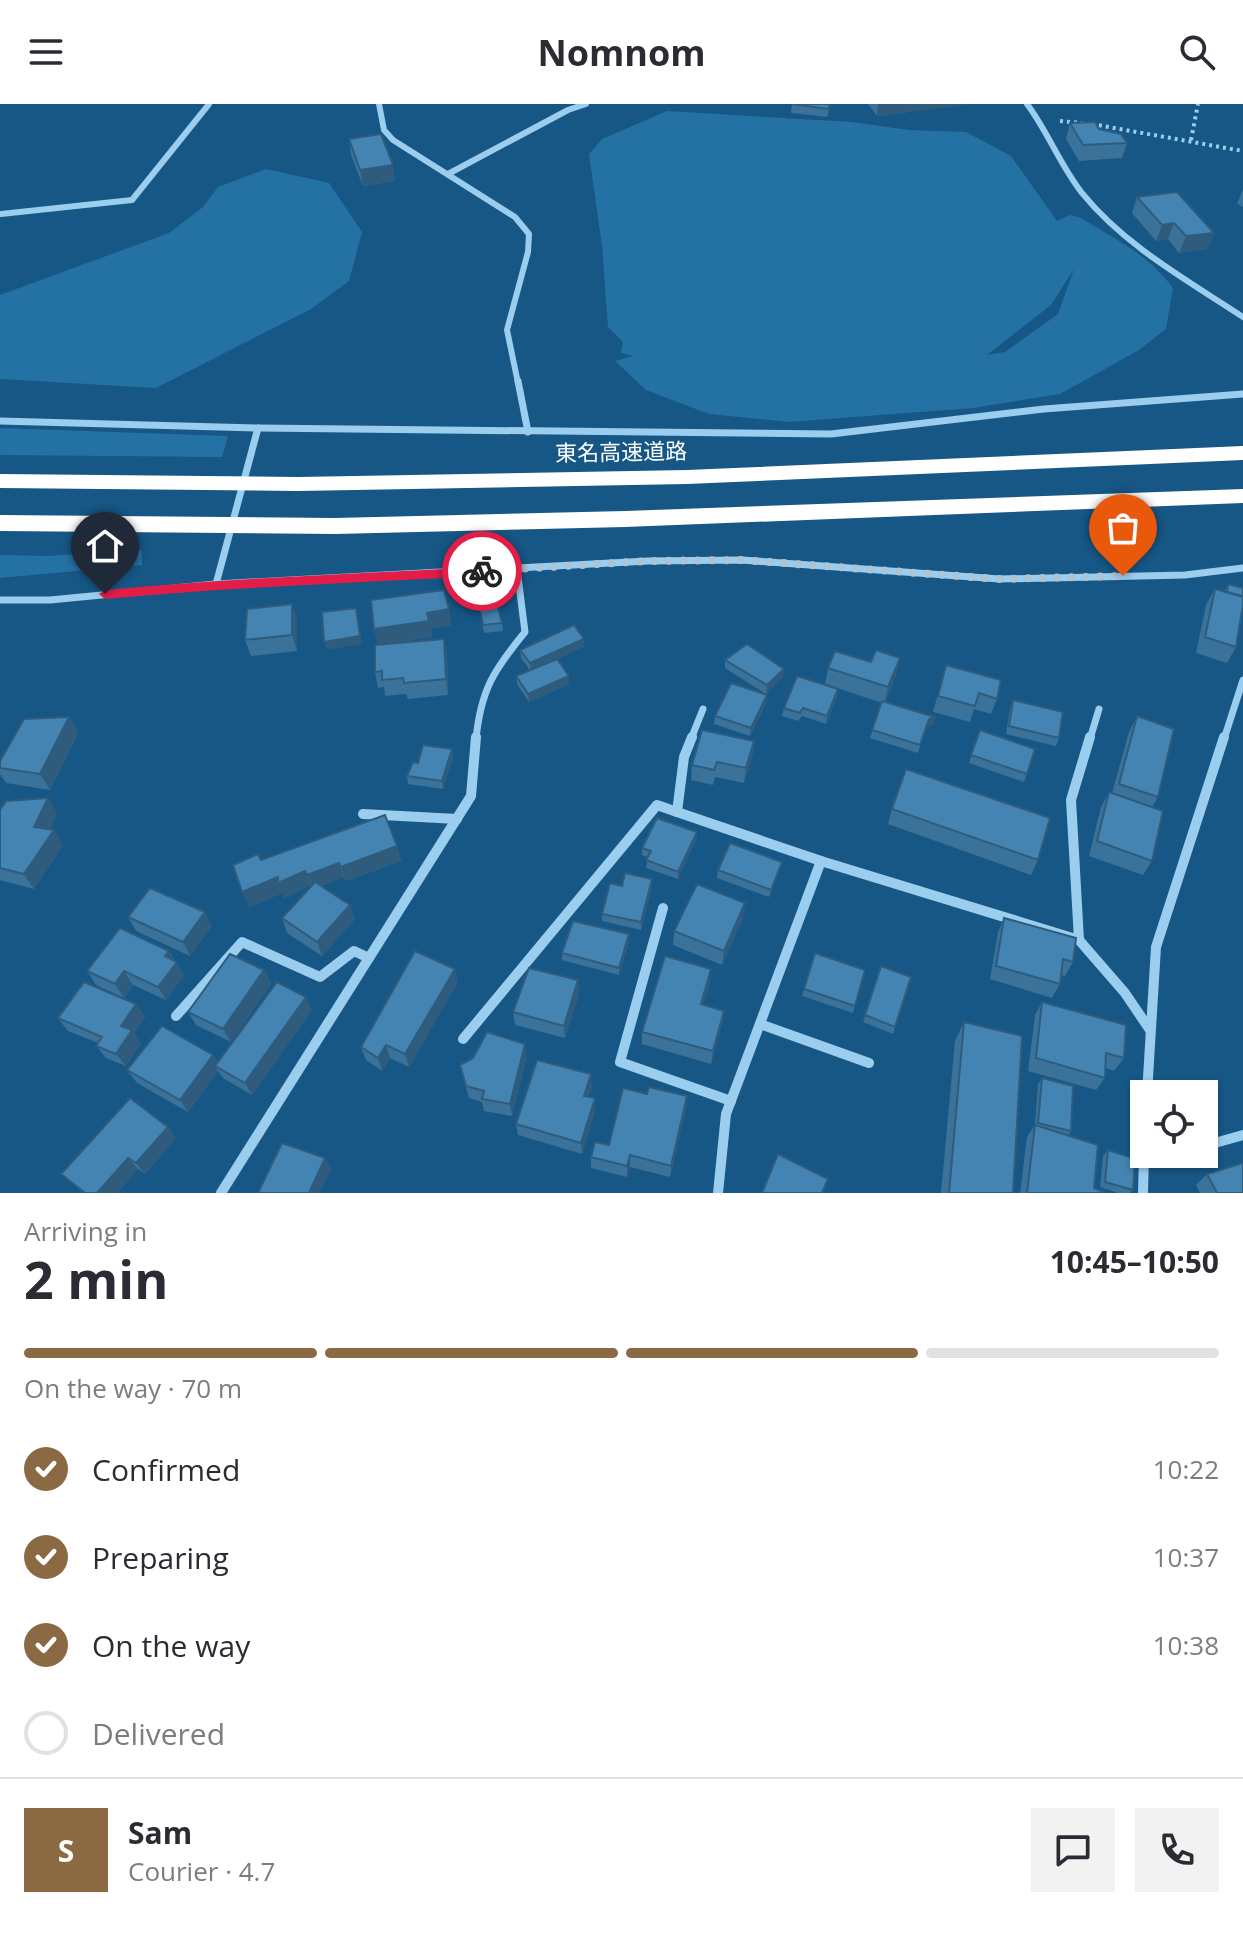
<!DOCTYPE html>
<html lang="en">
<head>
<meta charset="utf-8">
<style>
	:root { --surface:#fff; --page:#f2f2f3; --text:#2b2b33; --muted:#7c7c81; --line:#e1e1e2; --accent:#8a6943 }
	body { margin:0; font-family:"Open Sans","Noto Sans JP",sans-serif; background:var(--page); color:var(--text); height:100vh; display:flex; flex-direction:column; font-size:30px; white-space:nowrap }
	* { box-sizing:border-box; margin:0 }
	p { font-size:26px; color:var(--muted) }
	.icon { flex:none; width:44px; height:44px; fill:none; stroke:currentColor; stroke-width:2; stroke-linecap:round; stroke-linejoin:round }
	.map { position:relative; height:1089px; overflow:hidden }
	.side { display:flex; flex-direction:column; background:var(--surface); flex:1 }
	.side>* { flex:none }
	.buttons { position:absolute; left:1130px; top:976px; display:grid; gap:16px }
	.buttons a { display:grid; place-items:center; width:88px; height:88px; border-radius:0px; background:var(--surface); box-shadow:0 2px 6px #0004; font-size:40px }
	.pin { position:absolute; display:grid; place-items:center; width:68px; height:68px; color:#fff; margin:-82px -34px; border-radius:50% 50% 50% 0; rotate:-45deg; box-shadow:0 0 8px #0007 }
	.pin .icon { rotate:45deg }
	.courier { position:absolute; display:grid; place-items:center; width:80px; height:80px; margin:-40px; border:6px solid #e11d48; border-radius:50%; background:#fff; color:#222; box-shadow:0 2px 10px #0007 }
	.overview em { font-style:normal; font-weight:700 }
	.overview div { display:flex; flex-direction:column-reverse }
	.overview { display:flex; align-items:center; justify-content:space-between; height:136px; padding:0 24px }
	h1 { font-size:52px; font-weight:700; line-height:60px }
	.bar { display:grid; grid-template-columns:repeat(4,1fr); gap:12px 8px; align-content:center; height:96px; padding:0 24px }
	.bar i { height:10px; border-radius:6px; background:var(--line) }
	.bar .on { background:var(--accent) }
	.bar p { grid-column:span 4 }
	.line { display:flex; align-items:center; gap:20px; padding:0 24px; border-top:2px solid var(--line) }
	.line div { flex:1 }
	.round { display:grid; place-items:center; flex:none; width:84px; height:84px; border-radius:0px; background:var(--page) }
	ol { padding:0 24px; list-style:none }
	li { display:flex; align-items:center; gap:24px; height:88px }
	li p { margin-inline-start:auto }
	li .icon { padding:8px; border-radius:50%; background:var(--accent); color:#fff; stroke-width:4 }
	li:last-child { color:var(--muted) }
	li i { width:44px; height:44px; border:4px solid var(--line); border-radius:50% }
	header { display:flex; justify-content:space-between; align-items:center; height:104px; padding:0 24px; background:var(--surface); font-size:36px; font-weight:700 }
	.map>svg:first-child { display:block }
	.green { fill:#2471a3; fill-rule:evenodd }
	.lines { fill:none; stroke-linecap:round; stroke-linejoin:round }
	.path { stroke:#9acdee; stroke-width:4; stroke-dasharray:3 4; stroke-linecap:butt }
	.street-far2 { stroke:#9acdee; stroke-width:6 }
	.street-far1 { stroke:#9acdee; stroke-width:7 }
	.street { stroke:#9acdee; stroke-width:10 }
	.highway { fill:#fff; fill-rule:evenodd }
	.wall { fill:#3a7299 }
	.shaded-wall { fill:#2f5c7d }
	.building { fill:#4384b2; stroke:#2f5c7d; stroke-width:2 }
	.route { fill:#e11d48 }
	.done { stroke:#adc4d5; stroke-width:8; stroke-dasharray:0 14.4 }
	.labels { text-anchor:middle; stroke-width:7; stroke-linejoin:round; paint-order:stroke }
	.street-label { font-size:22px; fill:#fff; stroke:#165786 }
</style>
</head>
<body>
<header><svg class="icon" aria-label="menu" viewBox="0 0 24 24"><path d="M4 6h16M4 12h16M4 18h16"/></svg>Nomnom<svg class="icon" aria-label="search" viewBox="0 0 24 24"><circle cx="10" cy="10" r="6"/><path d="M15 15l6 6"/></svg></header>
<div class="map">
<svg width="1243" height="1089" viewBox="0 0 1243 1089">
	<rect width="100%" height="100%" fill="#165786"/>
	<!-- green -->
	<g class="green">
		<path d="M667,7L852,18L909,26L966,28L1011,52L1057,117L1070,111L1081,114C1115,135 1149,151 1173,184L1166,225L1139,246L1060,290L973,304L789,318L709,310L646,286L615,257L633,252L621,249L623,238L608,223L602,142L589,50L602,35ZM1074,165L1058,210L1005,248L987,251L1051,201Z"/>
		<polygon points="266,65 329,79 362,128 349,177 311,205 156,284 0,275 0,191 169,129 203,103 218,83"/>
		<polygon points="0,324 228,332 222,353 0,351"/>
		<polygon points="142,446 142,461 0,474 0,451 48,452"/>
	</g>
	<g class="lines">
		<!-- path -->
		<g class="path">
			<polyline points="1060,17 1082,19"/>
			<polyline points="1092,20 1243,47"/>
			<polyline points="1191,36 1198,0"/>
		</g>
		<!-- street-far2 -->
		<g class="street-far2">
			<polyline points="379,0 384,26 393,36 515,113 529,130 528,148 507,226 518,279"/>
			<path d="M1027,0C1048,28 1060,61 1082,89C1125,142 1187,176 1243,213"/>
			<polyline points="448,70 568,6 586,0"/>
			<polyline points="1,110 132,96 209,0"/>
		</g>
		<!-- street-far1 -->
		<g class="street-far1">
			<polyline points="518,277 528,328"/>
			<polyline points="0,317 258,324 831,330 1044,305 1243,290"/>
			<polyline points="216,480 258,324"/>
			<polyline points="0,496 50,496 216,480 648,457 742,456 999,475 1185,471 1243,464"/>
			<path d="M476,635C481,585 494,566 525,528L517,465"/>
			<polyline points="691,635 703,605"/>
			<polyline points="1090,635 1099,605"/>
			<polyline points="1224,635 1243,576"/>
		</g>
		<!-- street -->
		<g class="street">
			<polyline points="692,633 684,653 677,708 821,757"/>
			<polyline points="1090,633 1071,696 1079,836 1125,889 1150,926"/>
			<polyline points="363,710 457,715"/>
			<polyline points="663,804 620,958 731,997"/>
			<polyline points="176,912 242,838 320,873 354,847 369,854"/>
			<polyline points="760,920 869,959"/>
			<polyline points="463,935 657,701 677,708"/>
			<polyline points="1147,990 1156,843 1224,633"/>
			<polyline points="1204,1042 1243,1031"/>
			<polyline points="1143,1059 1176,1050"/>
			<polyline points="221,1089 471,692 476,633"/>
			<polyline points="718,1089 726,1010 821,757 1079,836"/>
			<polyline points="1143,1089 1144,1049"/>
		</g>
		<!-- highway -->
		<g class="highway">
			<polygon points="1243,342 1243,356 687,380 298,387 0,384 0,370 298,373 687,366"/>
			<polygon points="1243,385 1243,399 625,423 335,430 0,427 0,411 335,414 625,407"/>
		</g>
	</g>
	<!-- wall -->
	<g class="wall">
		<polygon points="792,0 831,0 827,13 791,9"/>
		<polygon points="868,0 971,0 877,12"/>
		<polygon points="1070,19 1099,25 1127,39 1122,54 1079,57 1066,35"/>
		<polygon points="349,35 395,77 363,82 351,51"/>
		<polygon points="1243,85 1243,103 1237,100"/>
		<polygon points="1137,93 1214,129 1207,145 1179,149 1168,135 1156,137 1132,109"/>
		<polygon points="1228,480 1236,543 1227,559 1196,549 1206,501 1215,485 1224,488"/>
		<polygon points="292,500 297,516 297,547 251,552 245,536"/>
		<polygon points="479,501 502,519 503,527 484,529"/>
		<polygon points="451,521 431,525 432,533 393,539 444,535 447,551 448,591 408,595 406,590 385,592 384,583 378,584 375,568 378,540 374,525"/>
		<polygon points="584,535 584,543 557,555 569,580 529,598 517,580 516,572 530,566 521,554 520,546"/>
		<polygon points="900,554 896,570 885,598 935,613 933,621 927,623 918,649 870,634 882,599 825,580 828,564"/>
		<polygon points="725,556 784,565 783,573 766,590 725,564"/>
		<polygon points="946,561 997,595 991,610 974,605 970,618 933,608"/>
		<polygon points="838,585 837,593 826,620 802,612 798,617 782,612 784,604"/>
		<polygon points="767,591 766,599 750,632 714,620 715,612"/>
		<polygon points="1013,596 1059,634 1056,642 1006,630 1010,604"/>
		<polygon points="1137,612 1158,693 1152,703 1152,757 1143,771 1089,752 1101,703 1109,688 1112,689 1129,628"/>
		<polygon points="69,613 78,629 50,686 6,679 0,670 0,657"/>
		<polygon points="980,626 1027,670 1024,678 969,659"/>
		<polygon points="754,637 752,653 744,679 715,673 713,681 691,676 692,661"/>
		<polygon points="452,645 453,653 443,685 408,680 407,672 418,659"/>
		<polygon points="892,705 1038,756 1031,771 888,720"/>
		<polygon points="0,706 57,709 50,725 63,741 34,785 0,776"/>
		<polygon points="697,728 696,736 678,775 646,764 648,753 642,751 642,744"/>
		<polygon points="397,742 401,757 346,777 344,773 321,782 350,801 355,815 322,852 287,829 282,814 311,783 310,781 284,794 282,789 249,803 261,756"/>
		<polygon points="782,758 780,765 769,793 717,774 718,766"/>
		<polygon points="622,782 652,783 641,826 602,817 602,810"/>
		<polygon points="128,813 212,822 190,852 136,827"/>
		<polygon points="743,814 722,861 673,841 674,827"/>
		<polygon points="1004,814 1073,858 1065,872 1061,871 1060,880 1052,894 990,875 998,828"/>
		<polygon points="629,830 629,838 619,871 562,856 562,849"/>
		<polygon points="169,847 184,871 166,896 133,881 124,894 96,881 87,867"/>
		<polygon points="815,849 865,866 853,909 802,892"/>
		<polygon points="881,862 895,923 893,930 863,918"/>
		<polygon points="264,866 271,880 231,938 196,921 188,908"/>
		<polygon points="578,876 579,890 565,934 515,921 513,908"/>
		<polygon points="458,878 409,963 390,954 382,967 366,956 361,943"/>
		<polygon points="710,879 703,901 724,907 722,920 711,960 642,940 642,928"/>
		<polygon points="1042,898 1124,954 1114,967 1105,964 1105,974 1096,986 1028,967 1035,911"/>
		<polygon points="136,900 145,913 134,929 141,939 126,962 106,954 96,942 98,939 68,927 58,914"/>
		<polygon points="312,906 252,991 223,974 218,967 188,1008 137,979 127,966 213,951 218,958"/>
		<polygon points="964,918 1013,1089 941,1089 955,937"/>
		<polygon points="527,952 512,1012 484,1007 482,998 469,994 460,961"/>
		<polygon points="1042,974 1071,1027 1068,1032 1094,1084 1106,1089 1020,1089 1027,1033 1035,1021 1038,980"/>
		<polygon points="592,983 588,993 595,994 595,1006 582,1050 518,1031 516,1020"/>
		<polygon points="647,990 687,992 686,1004 670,1073 630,1063 627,1073 591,1064 591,1053 609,1041"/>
		<polygon points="176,1034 145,1070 138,1065 117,1089 83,1089 61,1070"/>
		<polygon points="1108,1046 1133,1086 1130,1089 1118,1089 1100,1083 1103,1052"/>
		<polygon points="1207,1070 1243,1089 1200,1089 1196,1081"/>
	</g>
	<!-- shaded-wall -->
	<g class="shaded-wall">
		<polygon points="878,0 971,0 877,12"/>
		<polygon points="393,61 395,77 363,82 360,66"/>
		<polygon points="1174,119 1168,135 1156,137 1162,121"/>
		<polygon points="1214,129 1207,145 1179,149 1186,132"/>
		<polygon points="292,500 297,516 297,547 292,531"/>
		<polygon points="356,504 362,540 327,546 324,538"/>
		<polygon points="449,505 451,521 431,525 432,533 378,541 374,525 427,509"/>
		<polygon points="444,535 447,551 448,591 446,575"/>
		<polygon points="584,535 584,543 531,567 530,559"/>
		<polygon points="900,554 896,570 884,599 888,583"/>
		<polygon points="784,565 783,573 766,590 767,581"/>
		<polygon points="569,572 569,580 529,598 528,590"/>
		<polygon points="838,585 837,593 826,620 827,612"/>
		<polygon points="767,591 766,599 750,632 751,624"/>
		<polygon points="69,613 78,629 50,686 40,670"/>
		<polygon points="935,613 933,621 927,623 918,649 929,615"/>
		<polygon points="754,637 752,653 744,679 746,664"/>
		<polygon points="452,645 453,653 443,685 442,677"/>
		<polygon points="48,694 57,709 44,738 34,723"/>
		<polygon points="54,726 63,741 34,785 24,770"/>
		<polygon points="697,728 696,736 678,775 678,768"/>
		<polygon points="397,742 401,757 346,777 341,763"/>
		<polygon points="339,759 344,773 312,786 307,771"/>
		<polygon points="305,767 310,781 284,794 282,789 249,803 242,788 278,773"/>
		<polygon points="652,775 652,783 641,826 641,818"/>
		<polygon points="745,799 743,814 722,861 724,847"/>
		<polygon points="350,801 355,815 322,852 317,838"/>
		<polygon points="205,808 212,822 190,852 183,838"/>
		<polygon points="629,830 629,838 619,871 619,864"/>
		<polygon points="169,847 184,871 166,896 158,883 165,852"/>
		<polygon points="455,865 458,878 409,963 405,950"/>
		<polygon points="711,865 710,879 700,913 701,900"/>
		<polygon points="264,866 271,880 231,938 223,925"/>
		<polygon points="124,867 133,881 124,894 115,880"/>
		<polygon points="578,876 579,890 565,934 564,922"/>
		<polygon points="306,893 312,906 252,991 245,979"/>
		<polygon points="136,900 145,913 134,929 141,939 126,962 116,950 121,922"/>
		<polygon points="724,907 722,920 711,960 713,947"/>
		<polygon points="525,940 527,952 512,1012 510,1000"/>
		<polygon points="386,941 390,954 382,967 378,954"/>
		<polygon points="213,951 221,963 215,962 218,967 188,1008 180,996"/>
		<polygon points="591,970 592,983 585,1004 584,992"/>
		<polygon points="687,992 686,1004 670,1073 671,1062"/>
		<polygon points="595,994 595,1006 582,1050 581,1039"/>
		<polygon points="168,1023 176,1034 145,1070 136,1059"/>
		<polygon points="630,1051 630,1063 627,1073 627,1062"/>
		<polygon points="128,1054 138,1065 117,1089 97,1089"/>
		<polygon points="325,1054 331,1065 320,1089 309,1089"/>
	</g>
	<!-- building -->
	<g class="building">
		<polygon points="792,0 830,0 828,5"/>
		<polygon points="1095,18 1099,25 1121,30 1127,39 1083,41 1070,19"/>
		<polygon points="381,30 393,61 360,66 349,35"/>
		<polygon points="1177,88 1214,129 1186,132 1174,119 1162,121 1137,93"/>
		<polygon points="1228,480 1243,484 1243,492 1227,488"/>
		<polygon points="1215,485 1243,493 1243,501 1236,543 1205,533"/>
		<polygon points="444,486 449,505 427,509 429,517 374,525 371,496"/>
		<polygon points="497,499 502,519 483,521 479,501"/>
		<polygon points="292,500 292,531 245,536 247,505"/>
		<polygon points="356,504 360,532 324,538 322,508"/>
		<polygon points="574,521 584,535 530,559 520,546"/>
		<polygon points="444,535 446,575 404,579 403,574 382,576 382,567 375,568 375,541"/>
		<polygon points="747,540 784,565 767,581 725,556"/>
		<polygon points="876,546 900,554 888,583 828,564 835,547 871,558"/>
		<polygon points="557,555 569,572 528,590 516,572"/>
		<polygon points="946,561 1001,576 997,595 979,589 975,602 938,592"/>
		<polygon points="797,572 838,585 827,612 803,604 800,609 784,604"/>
		<polygon points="731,579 767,591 751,624 715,612"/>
		<polygon points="1013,596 1063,608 1059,634 1009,622"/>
		<polygon points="882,597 935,613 929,615 920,641 872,626"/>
		<polygon points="1137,612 1174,625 1158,693 1119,680"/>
		<polygon points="69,613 40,670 0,664 0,657 24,615"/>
		<polygon points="702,626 754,637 746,664 717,658 714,666 692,661"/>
		<polygon points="980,626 1035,645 1027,670 971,651"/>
		<polygon points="423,641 452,645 442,677 407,672 413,658 418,659"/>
		<polygon points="906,665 1050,714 1038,756 892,705"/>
		<polygon points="1109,688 1163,707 1152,757 1097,737"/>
		<polygon points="48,694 34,723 54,726 24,770 0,764 0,706 6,697"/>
		<polygon points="385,711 397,742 341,763 339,759 307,771 305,767 278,779 278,773 242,788 233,761 258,750 261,756"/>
		<polygon points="657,714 697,728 678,768 646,756 651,747 642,744"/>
		<polygon points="730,739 782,758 771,786 718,766"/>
		<polygon points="625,769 652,775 641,818 602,810 610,779 622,782"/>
		<polygon points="315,778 350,801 317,838 282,814"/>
		<polygon points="697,780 745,799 724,847 674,827"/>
		<polygon points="150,784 205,808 183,838 128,813"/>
		<polygon points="1004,814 1076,834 1073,858 1063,855 1060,880 996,862"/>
		<polygon points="573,817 629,830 619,864 562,849"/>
		<polygon points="120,824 169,847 165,852 177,858 158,883 124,867 115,880 87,867"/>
		<polygon points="415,847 455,865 405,950 386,941 378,954 361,943"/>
		<polygon points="815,849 865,866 855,902 804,885"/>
		<polygon points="230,850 264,866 223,925 188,908"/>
		<polygon points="665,852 711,865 701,900 724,907 713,947 642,928"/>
		<polygon points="881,862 911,873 895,923 865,911"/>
		<polygon points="529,864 578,876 564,922 513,908"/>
		<polygon points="84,878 136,900 121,922 132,926 116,950 96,942 102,933 58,914"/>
		<polygon points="277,878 306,893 245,979 215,962"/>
		<polygon points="1042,898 1126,921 1124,954 1106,949 1105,974 1036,954"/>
		<polygon points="964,918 1022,932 1013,1089 949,1089"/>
		<polygon points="162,922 213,951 180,996 127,966"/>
		<polygon points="487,928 525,940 510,1000 482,995 484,987 466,982 460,961 473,954"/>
		<polygon points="537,956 591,970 584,992 595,994 581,1039 516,1020"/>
		<polygon points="1042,974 1073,982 1071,1027 1038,1019"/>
		<polygon points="649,983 687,992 671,1062 630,1051 627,1062 591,1053 595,1038 609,1041 623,984 647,990"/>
		<polygon points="130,994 168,1023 136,1059 128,1054 97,1089 85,1089 61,1070"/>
		<polygon points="1035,1021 1098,1041 1094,1084 1106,1089 1027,1089"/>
		<polygon points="282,1039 325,1054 309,1089 258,1089"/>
		<polygon points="1108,1046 1135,1055 1133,1086 1105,1078"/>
		<polygon points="778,1050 828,1075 822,1089 762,1089"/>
		<polygon points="1243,1059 1243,1089 1217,1089 1207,1070"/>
	</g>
	<!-- route -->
	<path class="route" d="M482,463L488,467L482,472C356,479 230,483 105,495L99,490L105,486C230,474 356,470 482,463Z"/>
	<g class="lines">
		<!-- done -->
		<polyline class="done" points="482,467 648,457 742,456 999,475 1123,472"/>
	</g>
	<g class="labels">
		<!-- street labels -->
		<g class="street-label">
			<text transform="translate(621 348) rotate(-1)" y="8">東名高速道路</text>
		</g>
	</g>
</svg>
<div class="buttons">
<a><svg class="icon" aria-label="locate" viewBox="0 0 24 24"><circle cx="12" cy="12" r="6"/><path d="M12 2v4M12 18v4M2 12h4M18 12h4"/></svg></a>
</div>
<div class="pin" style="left:1123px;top:472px;background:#ea580c"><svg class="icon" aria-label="bag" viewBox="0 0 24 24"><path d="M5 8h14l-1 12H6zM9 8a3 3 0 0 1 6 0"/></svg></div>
<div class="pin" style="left:105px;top:490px;background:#1f2937"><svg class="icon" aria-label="home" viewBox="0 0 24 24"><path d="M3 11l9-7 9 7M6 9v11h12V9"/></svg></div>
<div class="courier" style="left:482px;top:467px"><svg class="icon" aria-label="bike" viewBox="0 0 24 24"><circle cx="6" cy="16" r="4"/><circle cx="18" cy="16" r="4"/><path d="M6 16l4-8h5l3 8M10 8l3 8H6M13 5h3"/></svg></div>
</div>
<section class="side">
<div class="overview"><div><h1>2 min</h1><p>Arriving in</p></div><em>10:45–10:50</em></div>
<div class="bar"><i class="on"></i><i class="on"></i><i class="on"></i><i></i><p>On the way · 70 m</p></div>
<ol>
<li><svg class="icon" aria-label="check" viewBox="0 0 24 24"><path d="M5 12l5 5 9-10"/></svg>Confirmed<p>10:22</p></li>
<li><svg class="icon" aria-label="check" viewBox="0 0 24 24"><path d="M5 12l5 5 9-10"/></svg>Preparing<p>10:37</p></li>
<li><svg class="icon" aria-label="check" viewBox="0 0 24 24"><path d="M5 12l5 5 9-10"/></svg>On the way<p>10:38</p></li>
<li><i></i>Delivered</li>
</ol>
<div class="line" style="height:144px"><b class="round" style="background:var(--accent);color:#fff">S</b><div><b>Sam</b><p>Courier · 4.7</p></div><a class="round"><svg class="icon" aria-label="chat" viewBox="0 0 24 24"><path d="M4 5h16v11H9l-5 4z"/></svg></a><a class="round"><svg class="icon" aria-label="phone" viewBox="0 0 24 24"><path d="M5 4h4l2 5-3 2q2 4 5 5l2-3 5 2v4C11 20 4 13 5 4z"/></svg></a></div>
</section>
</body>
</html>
